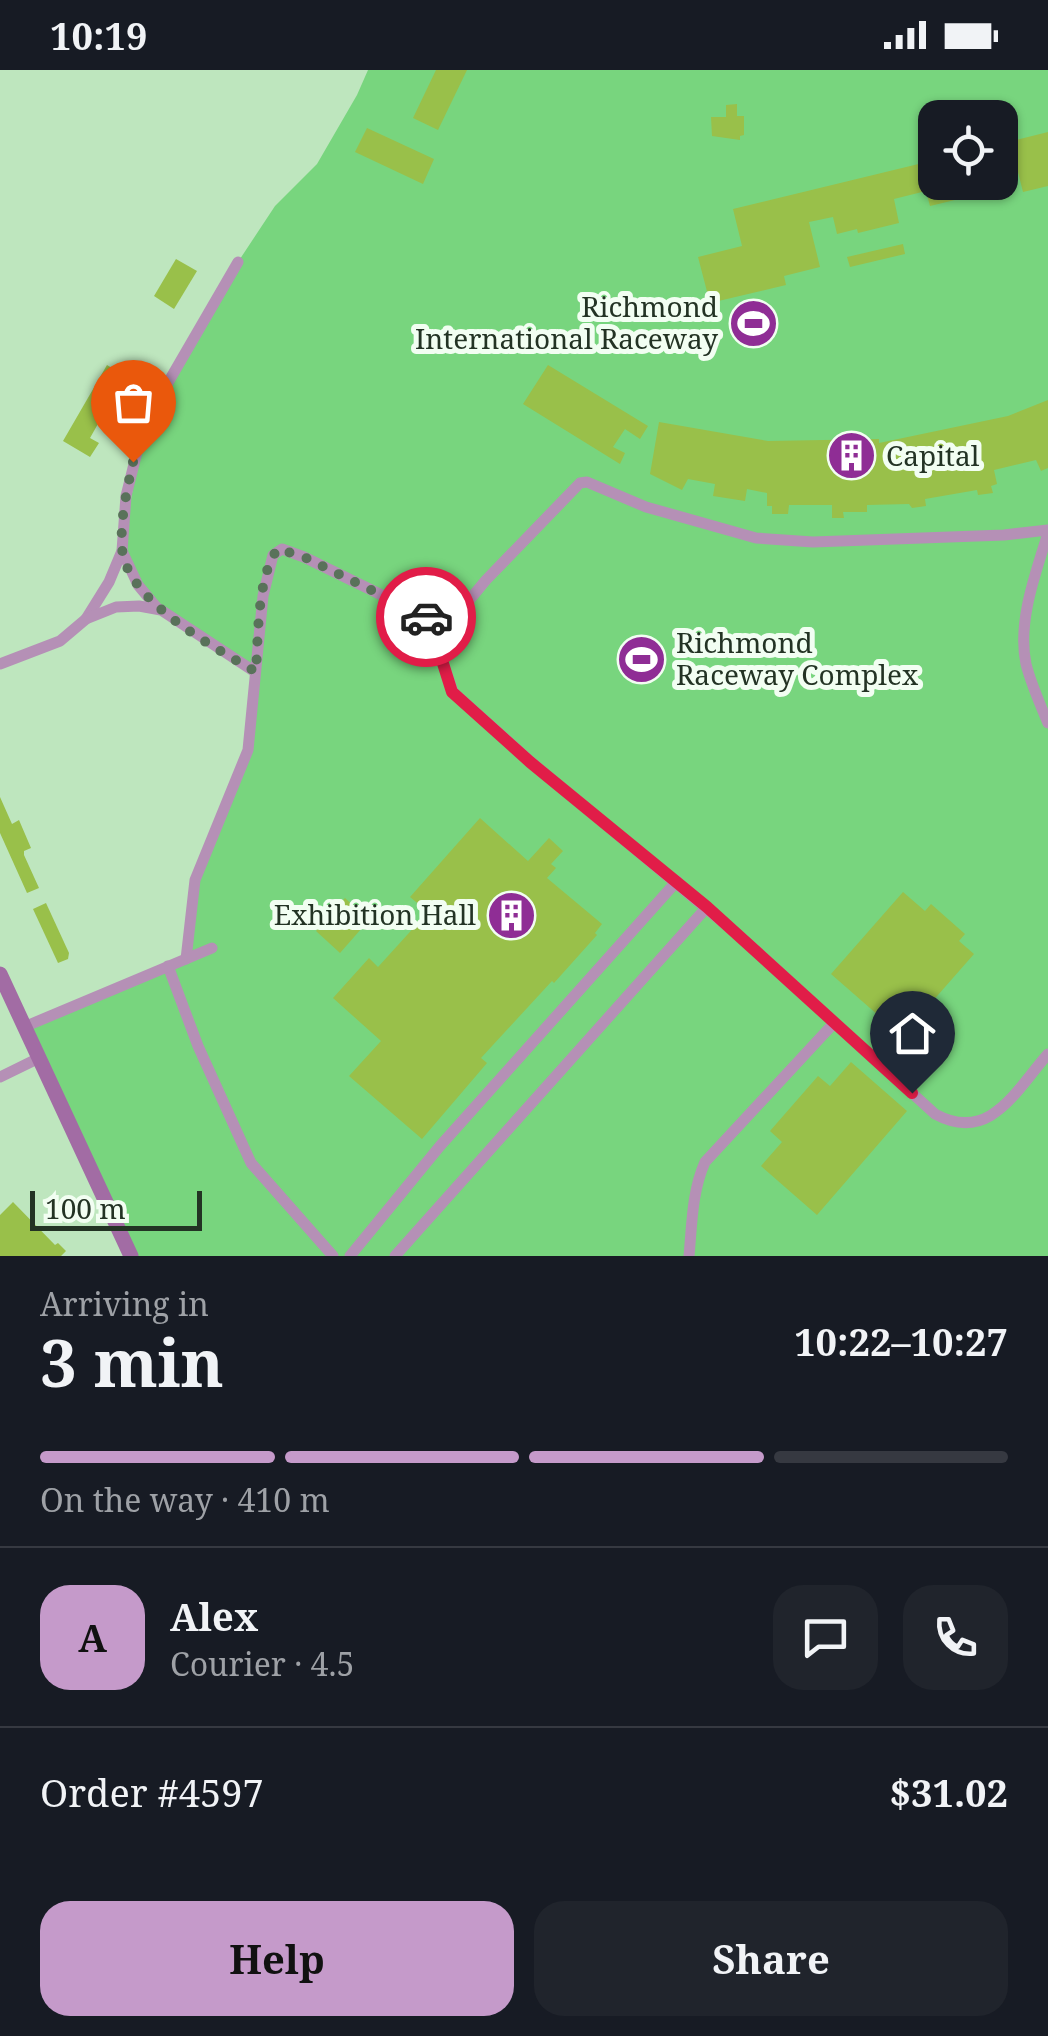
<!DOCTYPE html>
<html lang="en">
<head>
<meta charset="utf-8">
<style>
	:root { --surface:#171b24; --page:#20242c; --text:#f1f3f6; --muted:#9ea1a6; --line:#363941; --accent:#c59aca }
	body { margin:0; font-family:"Noto Serif",serif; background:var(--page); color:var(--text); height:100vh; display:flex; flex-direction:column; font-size:38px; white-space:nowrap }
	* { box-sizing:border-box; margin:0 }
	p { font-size:32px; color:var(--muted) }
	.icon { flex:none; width:55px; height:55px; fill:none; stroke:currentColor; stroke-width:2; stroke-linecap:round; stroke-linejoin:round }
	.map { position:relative; height:1186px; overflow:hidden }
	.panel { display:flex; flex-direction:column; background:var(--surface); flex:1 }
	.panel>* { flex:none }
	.controls { position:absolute; left:918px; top:30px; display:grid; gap:20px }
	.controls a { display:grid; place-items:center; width:100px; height:100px; border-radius:20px; background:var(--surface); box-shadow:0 2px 8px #0004; font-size:50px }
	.scale { position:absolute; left:30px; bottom:25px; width:172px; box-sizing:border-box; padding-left:10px; border:5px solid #233324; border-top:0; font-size:28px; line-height:35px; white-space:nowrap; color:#233324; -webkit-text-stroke:8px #f2fef2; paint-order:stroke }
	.pin { position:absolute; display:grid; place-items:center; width:85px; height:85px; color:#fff; margin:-102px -42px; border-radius:50% 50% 50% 0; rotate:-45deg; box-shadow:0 0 10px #0007 }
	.pin .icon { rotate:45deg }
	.courier { position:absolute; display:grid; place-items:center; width:100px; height:100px; margin:-50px; border:8px solid #e11d48; border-radius:50%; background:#fff; color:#222; box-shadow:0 2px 12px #0007 }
	.summary em { font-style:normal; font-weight:700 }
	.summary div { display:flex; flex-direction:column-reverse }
	.summary { display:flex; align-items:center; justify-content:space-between; height:170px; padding:0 40px }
	h1 { font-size:65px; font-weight:700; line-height:75px }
	.bar { display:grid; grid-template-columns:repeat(4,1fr); gap:15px 10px; align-content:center; height:120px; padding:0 40px }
	.bar i { height:12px; border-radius:8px; background:var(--line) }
	.bar .selected { background:var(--accent) }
	.bar p { grid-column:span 4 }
	.line { display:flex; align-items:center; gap:25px; padding:0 40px; border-top:2px solid var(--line) }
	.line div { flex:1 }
	.round { display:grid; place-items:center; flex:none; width:105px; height:105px; border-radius:30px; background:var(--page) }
	.primary-button { display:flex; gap:20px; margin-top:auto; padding:20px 40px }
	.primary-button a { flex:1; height:115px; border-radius:30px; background:var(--accent); color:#111; font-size:40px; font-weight:700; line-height:115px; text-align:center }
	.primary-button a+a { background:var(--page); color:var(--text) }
	.status { display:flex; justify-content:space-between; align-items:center; height:70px; padding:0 50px; background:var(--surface); direction:ltr }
	.status svg { height:28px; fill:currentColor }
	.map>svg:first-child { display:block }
	.green { fill:#78d57e; fill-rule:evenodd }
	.building { fill:#99c04a }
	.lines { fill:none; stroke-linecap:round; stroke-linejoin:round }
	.street { stroke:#b590b6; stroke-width:11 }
	.secondary { stroke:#a26ca4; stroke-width:15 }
	.done { stroke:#59725a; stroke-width:10; stroke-dasharray:0 18 }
	.route { stroke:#e11d48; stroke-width:12 }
	.labels { text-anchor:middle; stroke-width:10; stroke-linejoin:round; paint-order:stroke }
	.poi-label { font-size:28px; fill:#233324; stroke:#f2fef2; text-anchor:end }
</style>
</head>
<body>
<div class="status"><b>10:19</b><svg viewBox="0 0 49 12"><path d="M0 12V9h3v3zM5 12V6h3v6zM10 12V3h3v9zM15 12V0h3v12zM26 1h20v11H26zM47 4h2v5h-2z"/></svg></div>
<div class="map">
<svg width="1048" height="1186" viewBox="0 0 1048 1186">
	<rect width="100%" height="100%" fill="#bee6be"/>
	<!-- green -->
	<path class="green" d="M368,0H1048V1186H131L24,957L186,888L194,823L245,691L255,603L158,539L122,481L144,354L238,192L275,136L317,94L357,25ZM935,48H1000V112H935Z"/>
	<!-- building -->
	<g class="building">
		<polygon points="436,0 467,0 438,60 413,48"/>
		<polygon points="737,34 737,46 744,46 744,65 740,66 740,70 712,66 711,47 726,47 726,35"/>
		<polygon points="367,58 434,89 423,114 355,82"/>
		<polygon points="1048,62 1048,116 1023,122 1017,98 1000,102 1000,74"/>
		<polygon points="935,90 935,112 986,112 988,122 930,136 926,121 894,129 899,153 858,163 857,159 837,164 833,147 809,152 820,197 784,206 786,215 710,233 698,187 742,176 733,139"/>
		<polygon points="903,174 905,184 850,197 847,187"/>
		<polygon points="176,189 197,201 174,239 154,226"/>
		<polygon points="107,295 125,306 90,368 99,373 90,387 63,371"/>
		<polygon points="548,295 648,356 640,369 625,359 613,377 625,383 620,394 523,334"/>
		<polygon points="1048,330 1048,398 1041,401 1036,390 994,400 997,414 991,416 993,423 978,425 977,420 925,429 926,436 912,438 909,434 867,435 867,442 843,442 844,448 832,448 832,435 789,435 788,444 772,444 772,436 767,436 767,423 747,419 745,431 713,426 715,414 688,409 682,420 650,404 659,352 768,371 879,369 879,373 1008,346"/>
		<polygon points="0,727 12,754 19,750 31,778 24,781 24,785 39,818 27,823 0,763"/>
		<polygon points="480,748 528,791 549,768 563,781 551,794 556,798 547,808 602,854 595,863 597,865 554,913 552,911 481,988 487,993 422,1069 349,1006 381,971 333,928 369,888 378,897 428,842 410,827"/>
		<polygon points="903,822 925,841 931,834 965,864 959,871 974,884 902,966 831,904"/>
		<polygon points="345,828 369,850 340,883 316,861"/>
		<polygon points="46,833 69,883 68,889 58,893 33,839"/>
		<polygon points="851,992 907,1041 817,1145 761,1096 782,1072 770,1061 818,1006 830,1016"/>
		<polygon points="13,1132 55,1175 58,1173 66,1181 61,1186 0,1186 0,1145"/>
	</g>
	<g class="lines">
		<!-- street -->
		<g class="street">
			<path d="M1048,460L1004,465L813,472L756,468L646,437L587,412L580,413L486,510L447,557L440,584L453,622L531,692L743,869L935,1044C990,1074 1016,1020 1048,984"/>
			<path d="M1048,463C1036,502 1017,552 1026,594C1031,614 1040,634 1048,653"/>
			<polyline points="122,481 138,515 158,539"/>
			<polyline points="86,549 109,512 122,481 126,426 144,354 238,192"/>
			<polyline points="0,594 60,571 86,549 116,537 139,536 161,540 255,602"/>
			<polyline points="186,889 195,810 248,680 263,526 273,485 282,479 304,487 447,557"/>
			<polyline points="168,896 198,976 251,1093 333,1186"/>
			<polyline points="24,957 212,878"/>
			<polyline points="0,1007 39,988"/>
			<polyline points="350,1186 440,1076 677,811"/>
			<polyline points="395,1186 707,837"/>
			<path d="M689,1186C692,1154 692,1121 705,1092L834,953"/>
		</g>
		<!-- secondary -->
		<polyline class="secondary" points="0,904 131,1186"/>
	</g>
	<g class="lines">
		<!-- done -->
		<path class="done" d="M133,392C127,420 120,449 122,478C126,531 214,577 256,602C258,570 257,504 278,479L304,487L426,547"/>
		<!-- route -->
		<polyline class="route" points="426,547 447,557 440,584 452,622 530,692 707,837 912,1023"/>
	</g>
	<!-- icons -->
	<defs>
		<symbol id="stadium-disc" viewBox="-11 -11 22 22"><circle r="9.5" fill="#8f2d95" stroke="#f2fef2"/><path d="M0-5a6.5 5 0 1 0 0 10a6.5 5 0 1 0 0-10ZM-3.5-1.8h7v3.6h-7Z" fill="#fff"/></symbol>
		<symbol id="building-disc" viewBox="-11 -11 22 22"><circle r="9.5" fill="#8f2d95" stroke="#f2fef2"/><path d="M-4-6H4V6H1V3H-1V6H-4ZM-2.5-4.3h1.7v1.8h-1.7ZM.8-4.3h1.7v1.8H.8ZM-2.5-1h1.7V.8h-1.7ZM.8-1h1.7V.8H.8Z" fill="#fff"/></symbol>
	</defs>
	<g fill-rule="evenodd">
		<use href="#stadium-disc" x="726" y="226" width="55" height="55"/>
		<use href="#building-disc" x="824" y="358" width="55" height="55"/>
		<use href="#stadium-disc" x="614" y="562" width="55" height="55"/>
		<use href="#building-disc" x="484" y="818" width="55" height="55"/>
	</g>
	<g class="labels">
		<!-- poi labels -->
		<g class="poi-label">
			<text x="718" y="247">Richmond<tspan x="718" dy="32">International Raceway</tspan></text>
			<text x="886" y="396" text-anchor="start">Capital</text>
			<text x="676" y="583" text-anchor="start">Richmond<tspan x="676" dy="32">Raceway Complex</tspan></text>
			<text x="476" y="855">Exhibition Hall</text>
		</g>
	</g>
</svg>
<div class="controls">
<a><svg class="icon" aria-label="locate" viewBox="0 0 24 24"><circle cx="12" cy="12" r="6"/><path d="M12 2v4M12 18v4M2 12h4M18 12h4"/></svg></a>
</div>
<div class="scale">100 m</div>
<div class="pin" style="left:133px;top:392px;background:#ea580c"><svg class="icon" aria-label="bag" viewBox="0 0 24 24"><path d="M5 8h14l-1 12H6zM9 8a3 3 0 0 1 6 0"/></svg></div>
<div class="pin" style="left:912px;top:1023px;background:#1f2937"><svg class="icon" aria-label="home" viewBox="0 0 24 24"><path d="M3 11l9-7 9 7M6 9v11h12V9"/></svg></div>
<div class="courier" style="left:426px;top:547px"><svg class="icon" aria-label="car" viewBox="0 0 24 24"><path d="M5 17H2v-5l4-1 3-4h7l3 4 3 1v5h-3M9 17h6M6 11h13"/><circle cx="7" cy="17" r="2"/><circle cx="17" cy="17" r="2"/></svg></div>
</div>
<section class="panel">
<div class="summary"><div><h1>3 min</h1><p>Arriving in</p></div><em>10:22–10:27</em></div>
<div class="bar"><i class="selected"></i><i class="selected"></i><i class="selected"></i><i></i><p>On the way · 410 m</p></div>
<div class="line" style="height:180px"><b class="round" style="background:var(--accent);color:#111">A</b><div><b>Alex</b><p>Courier · 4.5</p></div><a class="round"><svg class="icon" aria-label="chat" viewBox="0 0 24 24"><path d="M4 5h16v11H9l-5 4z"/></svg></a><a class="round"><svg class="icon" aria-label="phone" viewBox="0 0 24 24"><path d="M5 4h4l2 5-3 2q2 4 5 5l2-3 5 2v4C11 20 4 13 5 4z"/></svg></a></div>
<div class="line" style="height:130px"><div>Order #4597</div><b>$31.02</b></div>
<div class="primary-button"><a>Help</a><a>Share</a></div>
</section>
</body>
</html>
